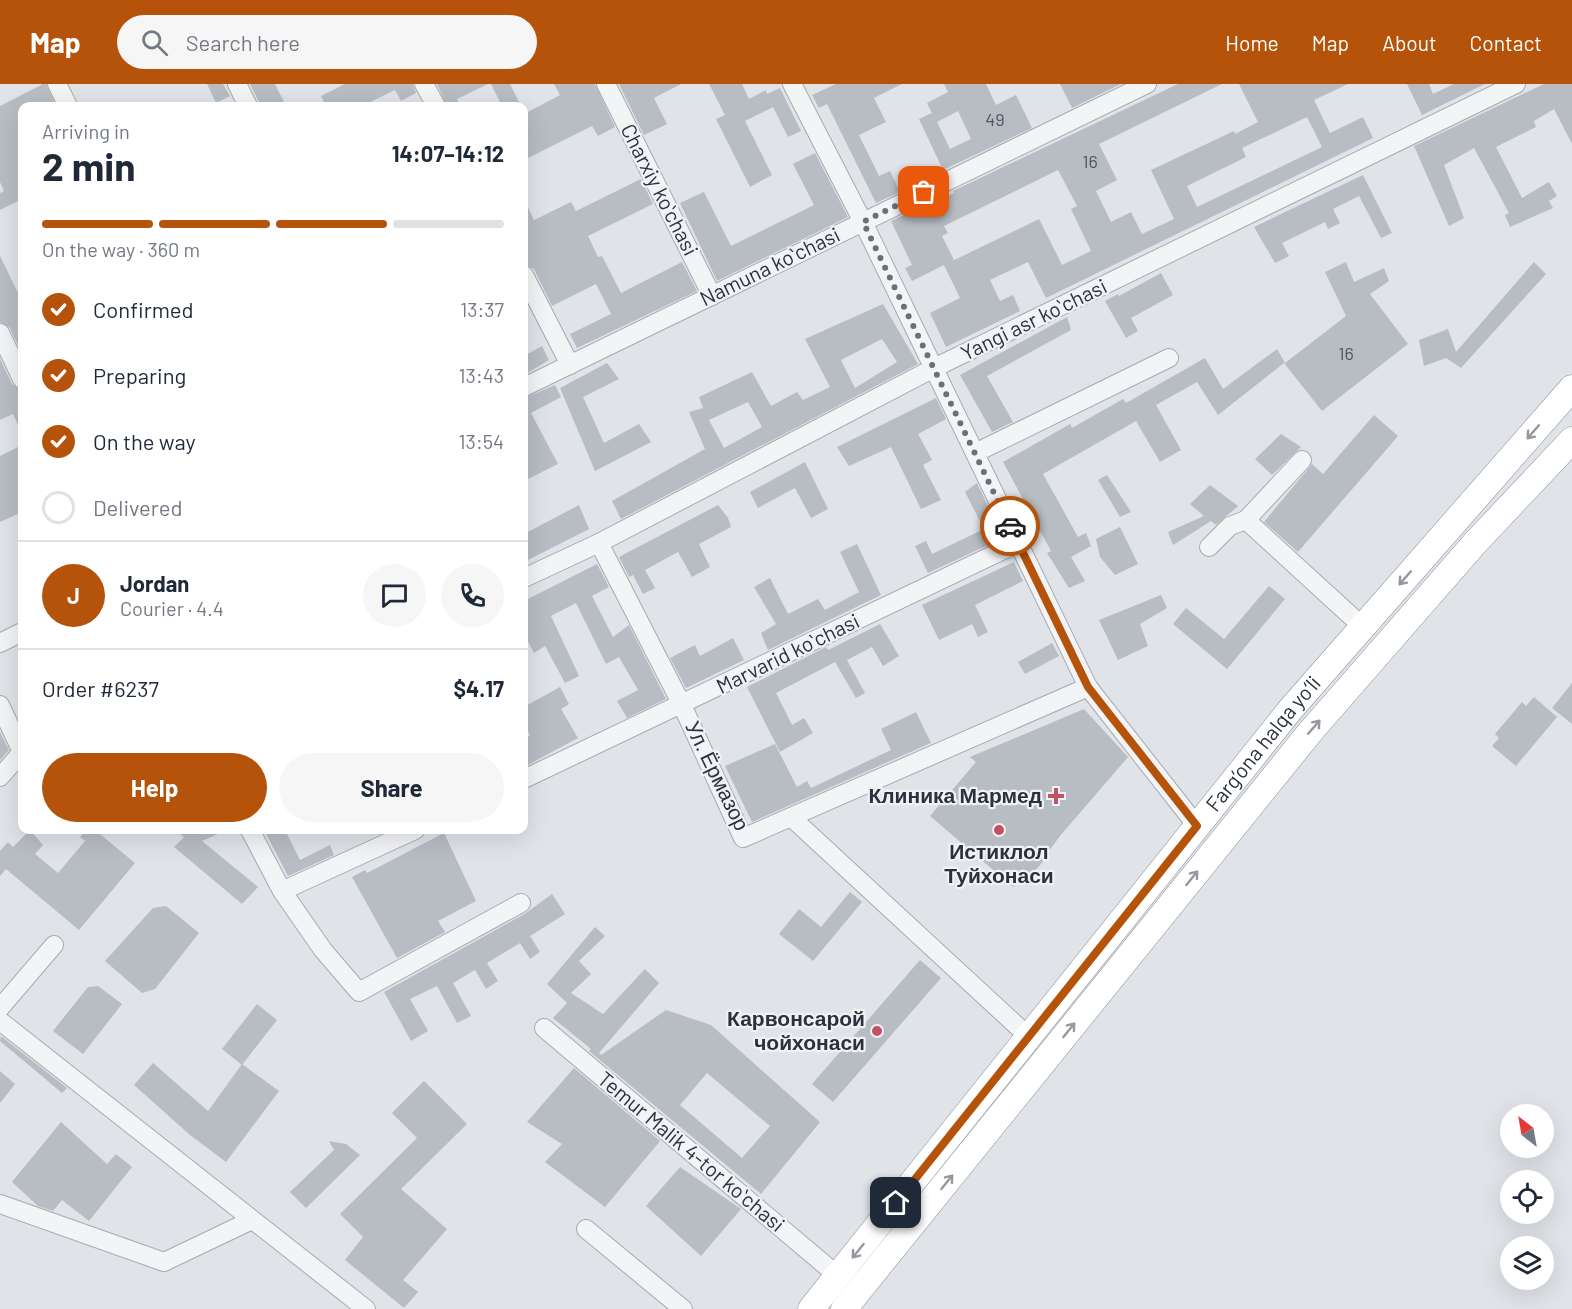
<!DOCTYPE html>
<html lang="en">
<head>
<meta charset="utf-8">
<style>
	:root { --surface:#fff; --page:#f6f6f7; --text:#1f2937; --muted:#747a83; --line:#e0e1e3; --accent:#b45309 }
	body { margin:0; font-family:Barlow,sans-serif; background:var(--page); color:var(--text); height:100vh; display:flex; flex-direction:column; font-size:22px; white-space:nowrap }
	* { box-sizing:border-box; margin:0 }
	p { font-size:20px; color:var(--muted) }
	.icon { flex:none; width:33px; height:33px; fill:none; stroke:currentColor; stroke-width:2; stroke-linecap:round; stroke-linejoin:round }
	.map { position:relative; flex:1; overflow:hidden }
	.side { position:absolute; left:18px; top:18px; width:510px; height:732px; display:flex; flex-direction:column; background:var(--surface); border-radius:12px; box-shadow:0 6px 24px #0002 }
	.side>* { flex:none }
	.needle { width:39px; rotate:329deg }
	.fabs { position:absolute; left:1500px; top:1020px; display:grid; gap:12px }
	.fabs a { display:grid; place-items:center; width:54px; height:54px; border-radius:50%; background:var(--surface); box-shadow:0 6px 24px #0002; font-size:30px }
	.pin { position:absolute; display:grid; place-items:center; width:51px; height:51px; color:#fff; margin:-26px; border-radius:12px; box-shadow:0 3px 9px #0006 }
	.courier { position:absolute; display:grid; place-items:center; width:60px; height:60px; margin:-30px; border:4px solid #b45309; border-radius:50%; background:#fff; color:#222; box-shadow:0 2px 8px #0007 }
	.head em { font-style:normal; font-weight:700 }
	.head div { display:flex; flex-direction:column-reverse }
	.head { display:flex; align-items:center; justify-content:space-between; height:102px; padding:0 24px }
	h1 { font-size:39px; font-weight:700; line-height:45px }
	.bar { display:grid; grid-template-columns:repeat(4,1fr); gap:9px 6px; align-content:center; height:72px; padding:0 24px }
	.bar i { height:8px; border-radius:4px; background:var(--line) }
	.bar .selected { background:var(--accent) }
	.bar p { grid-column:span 4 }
	.line { display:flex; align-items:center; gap:15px; padding:0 24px; border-top:2px solid var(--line) }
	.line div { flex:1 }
	.round { display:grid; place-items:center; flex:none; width:63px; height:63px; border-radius:32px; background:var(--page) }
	ol { padding:0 24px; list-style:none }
	li { display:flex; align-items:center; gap:18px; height:66px }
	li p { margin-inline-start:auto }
	li .icon { padding:6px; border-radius:50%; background:var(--accent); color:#fff; stroke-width:4 }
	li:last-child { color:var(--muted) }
	li i { width:33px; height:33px; border:3px solid var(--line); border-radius:50% }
	.action { display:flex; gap:12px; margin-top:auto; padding:12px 24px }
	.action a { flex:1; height:69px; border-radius:36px; background:var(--accent); color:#fff; font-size:24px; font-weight:700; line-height:69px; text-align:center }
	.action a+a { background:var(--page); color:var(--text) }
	header { display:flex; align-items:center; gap:36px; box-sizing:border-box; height:84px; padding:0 30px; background:var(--accent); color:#fff }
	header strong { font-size:28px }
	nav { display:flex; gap:33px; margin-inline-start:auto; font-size:21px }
	.search { width:420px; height:54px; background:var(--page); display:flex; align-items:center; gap:15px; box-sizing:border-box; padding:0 21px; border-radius:33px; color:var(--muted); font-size:22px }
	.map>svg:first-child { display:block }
	.building { fill:#b8bdc4; fill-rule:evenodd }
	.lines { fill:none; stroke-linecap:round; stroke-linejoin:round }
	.minor-casing { stroke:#a6aab1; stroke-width:20 }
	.highway-casing { stroke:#89919d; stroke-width:27 }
	.minor { stroke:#f3f4f6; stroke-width:18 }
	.highway { stroke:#fff; stroke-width:26 }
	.oneway { stroke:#95989e }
	.done { stroke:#6a7079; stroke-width:6; stroke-dasharray:0 10.8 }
	.route { stroke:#b45309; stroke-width:8 }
	.poi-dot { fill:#c05264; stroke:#f0f2f5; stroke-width:2 }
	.labels { text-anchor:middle; stroke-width:4.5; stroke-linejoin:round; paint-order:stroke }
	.number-label { font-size:18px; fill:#4e555f }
	.street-label { font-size:21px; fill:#2b323d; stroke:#f0f2f5 }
	.poi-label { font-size:21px; font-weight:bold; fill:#2b323d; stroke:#f0f2f5; text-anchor:end }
</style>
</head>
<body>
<header>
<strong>Map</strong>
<div class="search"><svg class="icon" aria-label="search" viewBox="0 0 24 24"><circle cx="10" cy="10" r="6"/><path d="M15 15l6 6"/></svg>Search here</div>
<nav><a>Home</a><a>Map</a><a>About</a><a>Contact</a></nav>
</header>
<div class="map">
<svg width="1572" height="1225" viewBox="0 0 1572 1225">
	<rect width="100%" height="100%" fill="#e0e3e8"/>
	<!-- building -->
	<g class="building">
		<polygon points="43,0 46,0 56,22 22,22 22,115 0,126 0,109 4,107 0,98 0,22"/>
		<polygon points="207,0 223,0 230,12 216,19"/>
		<polygon points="250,0 275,0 286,22 261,22"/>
		<polygon points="345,0 413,0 416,9 401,17 395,6 362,22 326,22 321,12"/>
		<polygon points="437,0 488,0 457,15 460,22 447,22"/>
		<polygon points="491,0 510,0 521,22 502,22"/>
		<polygon points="554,0 595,0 615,43 598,52 592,42 524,76 524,30 560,11"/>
		<polygon points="619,0 681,0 654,14 667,40 644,51"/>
		<polygon points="709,0 742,0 749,15 766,6 767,10 780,4 801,47 788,53 773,23 745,37 772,91 750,103 716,35 725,31"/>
		<polygon points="836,0 902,0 874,14 886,38 859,51 879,92 890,87 900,108 876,119 827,20 819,24 812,11"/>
		<path d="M944,0H986L996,21L1016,11L1032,44L943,86L919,35L932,29L927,19L948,8ZM958,27L971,55L950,65L937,38Z"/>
		<polygon points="1060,0 1121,0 1072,24"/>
		<path d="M1178,0H1222L1099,60L1117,96L1096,107L1111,138L1131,128L1142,150L1174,135L1151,86L1234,47L1235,50L1258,38L1239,0H1348L1314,16L1330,49L1363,33L1373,54L1046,214L1028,178L990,196L1000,217L1013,211L1020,227L946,263L930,229L960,214L944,181L1039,135L1062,181L1091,167L1071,125L1077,122L1058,86L944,142L948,149L942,152L954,176L912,197L905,184L912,181L891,137L910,128L911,130L954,109L953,107ZM1307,33L1322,63L1197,123L1187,102L1246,73L1242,64Z"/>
		<polygon points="1407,0 1429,0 1433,10 1454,0 1485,0 1422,31"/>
		<polygon points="1544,0 1572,0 1572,60 1554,25 1534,37 1536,43 1496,63 1522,114 1549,98 1557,112 1549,117 1553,124 1510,143 1505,131 1509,129 1474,64 1444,81 1464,134 1449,142 1414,62"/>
		<polygon points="815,69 848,133 717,197 680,119 704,108 731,162 814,121 793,80"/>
		<polygon points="1363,91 1392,149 1381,154 1359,112 1333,125 1340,139 1328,145 1325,138 1282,159 1289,172 1275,179 1254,143"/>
		<polygon points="641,95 653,120 588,152 598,173 602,172 621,209 682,178 697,207 577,264 570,250 611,230 596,200 552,222 534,185 524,180 524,115 534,136 571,118 576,127"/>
		<polygon points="0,172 22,217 22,270 10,244 0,238"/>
		<polygon points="1346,178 1354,198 1384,184 1389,197 1370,210 1408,260 1322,327 1284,279 1218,331 1197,298 1156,321 1181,366 1160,378 1136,337 1043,390 1078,453 1086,449 1091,462 1071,473 1085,497 1069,504 1047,469 1051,467 1003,378 1070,340 1072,344 1123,315 1126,319 1205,274 1223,305 1277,265 1285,279 1346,232 1325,188"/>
		<polygon points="1534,178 1546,190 1461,284 1446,274 1424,282 1419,256 1448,245 1456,268"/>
		<polygon points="1161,189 1173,211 1131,234 1138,247 1126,254 1105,217 1118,210 1119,212"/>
		<path d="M883,220L918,280L621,435L612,417L705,365L689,328L703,324L699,313L752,288L771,322L797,308L803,316L830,303L805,255ZM882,255L897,278L855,304L841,276ZM748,318L762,343L724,364L709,336Z"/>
		<polygon points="1067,233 1071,246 987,292 1013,338 992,348 960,291"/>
		<polygon points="542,262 549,276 524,291 524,272"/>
		<polygon points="0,275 12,300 22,306 22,350 13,330 0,336"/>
		<polygon points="607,279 619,295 583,313 604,359 639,340 651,358 595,387 560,304"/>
		<polygon points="555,301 561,313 531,329 558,380 524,397 524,314"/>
		<polygon points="936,314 946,335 918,350 932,376 923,381 941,416 921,425 891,363 849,382 837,363"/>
		<polygon points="1374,331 1398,352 1298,468 1264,438 1312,380 1323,390"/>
		<polygon points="1281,350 1301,363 1272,391 1255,375"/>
		<polygon points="22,361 22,428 0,438 0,372"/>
		<polygon points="805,378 828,425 811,434 795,404 758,424 750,408"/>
		<polygon points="1107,391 1131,428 1120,433 1098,396"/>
		<polygon points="977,399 1003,454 928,489 915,462 926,457 932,470 984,445 965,408"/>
		<polygon points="1210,401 1238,422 1216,441 1211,437 1173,461 1168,448 1204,432 1190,420"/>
		<polygon points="579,421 589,445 524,478 524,450"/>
		<polygon points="718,421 728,434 731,443 699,460 710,483 692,493 678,468 645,486 655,504 643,510 633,491 629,493 619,473"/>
		<polygon points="1120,443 1138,480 1115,491 1100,473 1096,455"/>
		<polygon points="857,460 881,511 768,566 761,549 776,540 754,503 770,494 788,530 818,515 825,526 859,508 840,468"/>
		<polygon points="1014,478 1023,497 975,521 988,548 978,553 972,540 939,556 922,521"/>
		<polygon points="597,480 609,503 592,512 613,553 629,541 666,615 627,634 617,617 638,606 619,573 606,580 576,519 551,532 579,592 565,599 545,562 534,569 524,550 524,517"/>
		<polygon points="1269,502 1285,515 1227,585 1173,540 1186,524 1224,555"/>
		<polygon points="1161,511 1167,524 1140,540 1148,562 1118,576 1099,536"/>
		<polygon points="880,540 899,572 883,582 872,563 847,576 865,609 856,614 835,578 776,609 792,641 804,634 813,649 780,668 747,603 826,563 828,566"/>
		<polygon points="733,554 744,576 686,604 670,574 695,561 700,572"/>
		<polygon points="1052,559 1059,572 1025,590 1018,578"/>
		<polygon points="1572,599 1572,640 1552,624"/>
		<polygon points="560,603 569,620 561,625 578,654 524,683 524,655 530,651 524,640 524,623"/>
		<polygon points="1534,613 1557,633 1516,682 1492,662 1499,654 1495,650 1522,618 1526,622"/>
		<polygon points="1084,625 1128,673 1060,752 1048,768 1050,769 1025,799 1020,795 1013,803 930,732 976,678 970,673"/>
		<polygon points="916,628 931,659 752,738 725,682 775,660 797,703 807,697 811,704 891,666 881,645"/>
		<polygon points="0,648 9,666 0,676"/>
		<polygon points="30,746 43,761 35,770 58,789 85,757 80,753 87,746 95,746 135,779 79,846 6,785 0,792 0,767 8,758 13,763"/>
		<polygon points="176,746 227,746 202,757 258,803 242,820 174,763 184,753"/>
		<polygon points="264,746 285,746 300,776 330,761 334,771 288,792"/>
		<polygon points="444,749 476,817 438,837 445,848 397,874 352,793 365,786 367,789"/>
		<polygon points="850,808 862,818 813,877 779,850 799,825 821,843"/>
		<polygon points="552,810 565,830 530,852 540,868 530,875 520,859 487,879 498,897 486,905 475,886 453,899 471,932 457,939 437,902 410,915 428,947 411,957 384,908 526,829"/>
		<polygon points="166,822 199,849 155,905 142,909 105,877 153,824"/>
		<path d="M595,843L605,852L579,877L591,890L571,909L603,930L645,885L659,899L599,969L601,971L666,926L711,941L820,1038L761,1110L589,967L591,965L553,934L567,919L547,900ZM707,989L770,1042L742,1074L680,1021Z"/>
		<polygon points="920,876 941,894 833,1018 812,1000"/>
		<polygon points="98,902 122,920 83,970 53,947 88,903"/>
		<polygon points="257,920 277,936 242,981 222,965"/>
		<polygon points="1,952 67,1004 62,1009 0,957"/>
		<polygon points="153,979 208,1027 242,980 279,1007 226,1078 190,1051 134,1001"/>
		<polygon points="574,984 660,1057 605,1123 545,1078 562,1060 527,1038"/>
		<polygon points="0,987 15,1000 0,1019"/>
		<polygon points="424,997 467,1040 401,1105 447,1145 403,1196 418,1208 404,1224 345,1176 363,1153 340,1130 417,1054 392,1029"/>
		<polygon points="61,1038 107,1080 116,1070 132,1083 89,1137 62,1116 53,1127 38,1122 12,1098"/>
		<polygon points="329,1057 346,1060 360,1071 306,1124 290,1108 334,1066"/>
		<polygon points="680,1083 741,1125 701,1172 646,1122"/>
	</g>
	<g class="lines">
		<defs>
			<g id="minor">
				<polyline points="57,0 68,22"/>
				<polyline points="237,0 248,22"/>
				<polyline points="424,0 436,22"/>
				<polyline points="606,0 712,212"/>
				<polyline points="792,0 863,138 1088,603 1197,742"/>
				<polyline points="524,191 570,281"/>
				<polyline points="0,249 22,295"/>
				<polyline points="524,303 1147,0"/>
				<polyline points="975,369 1169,274"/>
				<polyline points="1302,376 1246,436 1363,543"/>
				<polyline points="599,459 682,621 743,754 1088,603"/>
				<polyline points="1209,463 1230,442 1246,436"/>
				<polyline points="524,494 599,459 934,284 1516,0"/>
				<polyline points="0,559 22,548"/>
				<polyline points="0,621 22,668 0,693"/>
				<polyline points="524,695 1018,459"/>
				<polyline points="792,734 1029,953"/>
				<polyline points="250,746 282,807 323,866 359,908 521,819"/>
				<polyline points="282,807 415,746"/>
				<polyline points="0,924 54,861"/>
				<polyline points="0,937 366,1225"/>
				<polyline points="544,944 838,1192"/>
				<polyline points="0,1120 164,1178 252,1136"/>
				<polyline points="586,1145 683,1225"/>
			</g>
			<g id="highway">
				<path id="s1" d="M811,1225L1290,626L1572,304"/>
				<polyline points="844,1225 1311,647 1475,459 1572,356"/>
			</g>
		</defs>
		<!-- minor casing -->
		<use href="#minor" class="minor-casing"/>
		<!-- highway casing -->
		<use href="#highway" class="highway-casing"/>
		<!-- minor -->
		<use href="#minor" class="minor"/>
		<!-- highway -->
		<use href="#highway" class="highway"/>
	</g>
	<!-- one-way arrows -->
	<defs><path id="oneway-shaft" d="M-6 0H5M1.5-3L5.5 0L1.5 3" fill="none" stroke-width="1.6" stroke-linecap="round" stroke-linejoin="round" transform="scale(1.5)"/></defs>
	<g class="oneway">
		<use href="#oneway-shaft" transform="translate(1533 348) rotate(131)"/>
		<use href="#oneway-shaft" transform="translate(1405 494) rotate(131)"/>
		<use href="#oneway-shaft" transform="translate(1314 643) rotate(-49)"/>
		<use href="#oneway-shaft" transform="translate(1192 794) rotate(-51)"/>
		<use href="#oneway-shaft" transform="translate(1069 946) rotate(-51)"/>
		<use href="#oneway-shaft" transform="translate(947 1098) rotate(-51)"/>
		<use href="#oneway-shaft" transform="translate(858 1167) rotate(129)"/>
	</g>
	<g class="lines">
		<!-- done -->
		<polyline class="done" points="924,108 863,138 1010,442"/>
		<!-- route -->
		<polyline class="route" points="896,1119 1197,742 1088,603 1010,442"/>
	</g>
	<!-- markers -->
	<g class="poi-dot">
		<path d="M1053 703h6v6h6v6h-6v6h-6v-6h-6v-6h6z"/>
		<circle cx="999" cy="746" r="6"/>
		<circle cx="877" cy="947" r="6"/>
	</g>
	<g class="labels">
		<!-- number labels -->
		<g class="number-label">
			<text x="995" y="42">49</text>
			<text x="1090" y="84">16</text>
			<text x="1346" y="276">16</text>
		</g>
		<!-- street labels -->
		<g class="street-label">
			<text transform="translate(659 106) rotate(63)" y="7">Charxiy koʻchasi</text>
			<text transform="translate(770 183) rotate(-26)" y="7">Namuna koʻchasi</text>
			<text transform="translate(1034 236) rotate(-26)" y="7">Yangi asr koʻchasi</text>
			<text transform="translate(788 570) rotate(-26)" y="7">Marvarid koʻchasi</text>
			<text dy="7" stroke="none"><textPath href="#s1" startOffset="724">Farg‘ona halqa yo‘li</textPath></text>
			<text transform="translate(717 692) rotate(64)" y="7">Ул. Ёрмазор</text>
			<text transform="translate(691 1068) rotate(40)" y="7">Temur Malik 4-tor koʻchasi</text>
		</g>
		<!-- poi labels -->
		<g class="poi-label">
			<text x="1042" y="719">Клиника Мармед</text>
			<text x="999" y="775" text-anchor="middle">Истиклол<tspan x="999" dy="24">Туйхонаси</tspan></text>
			<text x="865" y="942">Карвонсарой<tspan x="865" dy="24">чойхонаси</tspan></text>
		</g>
	</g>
</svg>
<div class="fabs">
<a><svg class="needle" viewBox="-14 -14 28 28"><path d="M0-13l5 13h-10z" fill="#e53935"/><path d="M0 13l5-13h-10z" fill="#747a83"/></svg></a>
<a><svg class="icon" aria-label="locate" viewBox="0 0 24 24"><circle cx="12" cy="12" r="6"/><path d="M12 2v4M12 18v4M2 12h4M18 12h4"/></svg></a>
<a><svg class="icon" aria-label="layers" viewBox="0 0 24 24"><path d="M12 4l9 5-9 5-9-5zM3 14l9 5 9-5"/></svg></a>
</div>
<div class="pin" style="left:924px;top:108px;background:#ea580c"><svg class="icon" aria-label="bag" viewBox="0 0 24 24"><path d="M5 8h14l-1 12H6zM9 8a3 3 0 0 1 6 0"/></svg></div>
<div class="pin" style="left:896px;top:1119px;background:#1f2937"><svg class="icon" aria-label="home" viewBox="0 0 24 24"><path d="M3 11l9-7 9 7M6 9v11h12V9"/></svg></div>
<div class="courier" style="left:1010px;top:442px"><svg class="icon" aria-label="car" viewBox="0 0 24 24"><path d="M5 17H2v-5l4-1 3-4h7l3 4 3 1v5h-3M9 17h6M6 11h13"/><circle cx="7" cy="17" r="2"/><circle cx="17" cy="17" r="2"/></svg></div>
<section class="side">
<div class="head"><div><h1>2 min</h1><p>Arriving in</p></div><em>14:07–14:12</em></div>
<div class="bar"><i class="selected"></i><i class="selected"></i><i class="selected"></i><i></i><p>On the way · 360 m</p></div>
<ol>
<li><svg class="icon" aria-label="check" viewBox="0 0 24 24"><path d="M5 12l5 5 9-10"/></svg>Confirmed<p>13:37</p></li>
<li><svg class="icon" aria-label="check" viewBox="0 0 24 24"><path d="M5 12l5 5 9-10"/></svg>Preparing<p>13:43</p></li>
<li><svg class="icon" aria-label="check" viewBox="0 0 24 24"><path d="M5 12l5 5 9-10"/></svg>On the way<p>13:54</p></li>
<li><i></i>Delivered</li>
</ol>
<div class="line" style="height:108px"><b class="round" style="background:var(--accent);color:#fff">J</b><div><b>Jordan</b><p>Courier · 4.4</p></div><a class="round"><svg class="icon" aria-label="chat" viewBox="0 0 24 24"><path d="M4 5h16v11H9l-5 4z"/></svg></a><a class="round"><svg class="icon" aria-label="phone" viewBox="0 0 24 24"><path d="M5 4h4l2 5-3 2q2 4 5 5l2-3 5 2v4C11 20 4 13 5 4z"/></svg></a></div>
<div class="line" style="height:78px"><div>Order #6237</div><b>$4.17</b></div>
<div class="action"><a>Help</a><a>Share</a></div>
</section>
</div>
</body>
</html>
